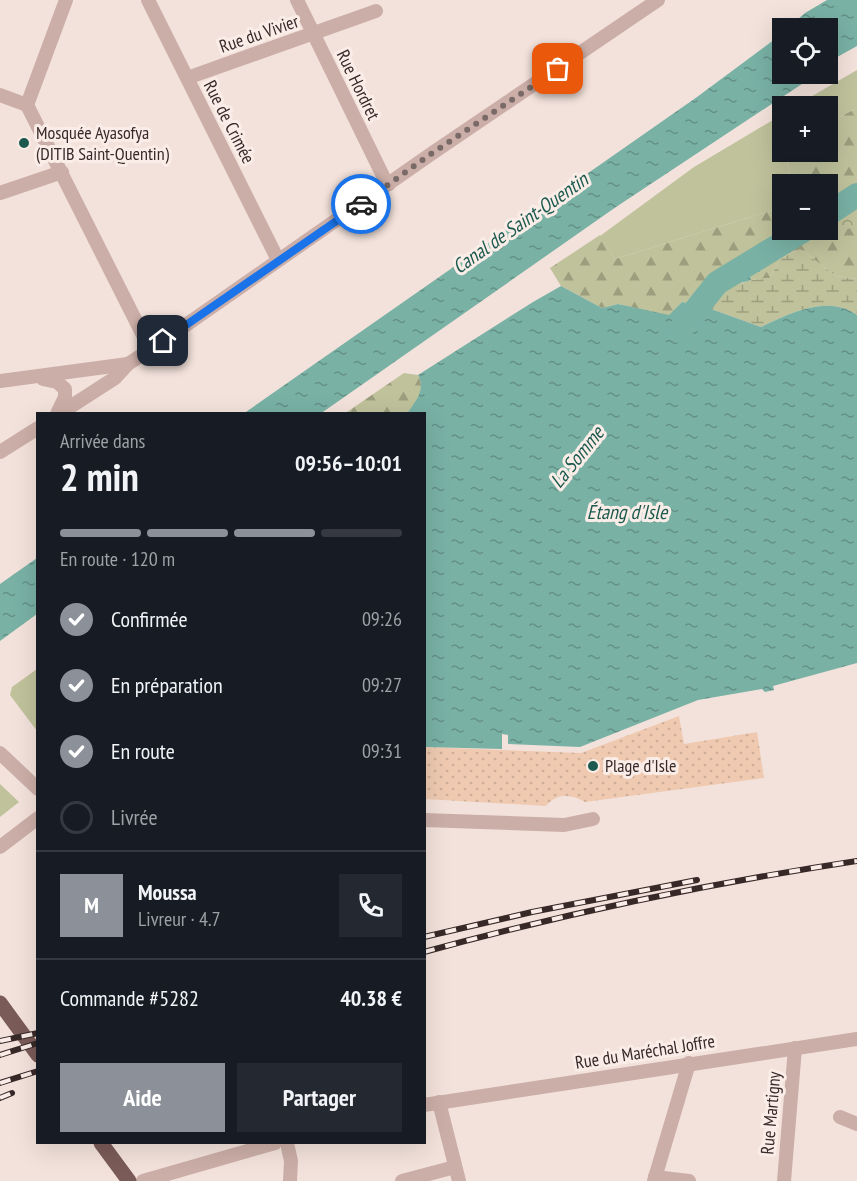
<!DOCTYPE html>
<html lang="fr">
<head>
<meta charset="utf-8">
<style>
	:root { --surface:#171b24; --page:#242831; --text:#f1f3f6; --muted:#9ea1a6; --line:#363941; --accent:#8c9099 }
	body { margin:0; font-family:"PT Sans Narrow",sans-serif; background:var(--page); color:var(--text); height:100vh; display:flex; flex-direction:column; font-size:22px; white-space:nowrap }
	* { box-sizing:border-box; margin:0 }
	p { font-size:20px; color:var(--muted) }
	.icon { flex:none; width:33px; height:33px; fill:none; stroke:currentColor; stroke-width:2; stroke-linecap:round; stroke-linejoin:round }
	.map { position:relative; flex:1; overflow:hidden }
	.side { position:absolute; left:36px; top:412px; width:390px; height:732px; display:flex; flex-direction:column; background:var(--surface); border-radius:0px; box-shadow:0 6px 24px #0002 }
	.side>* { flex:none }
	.buttons { position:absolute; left:772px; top:18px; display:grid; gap:12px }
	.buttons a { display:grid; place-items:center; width:66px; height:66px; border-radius:0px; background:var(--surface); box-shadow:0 6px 24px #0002; font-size:30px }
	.pin { position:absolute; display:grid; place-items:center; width:51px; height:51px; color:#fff; margin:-26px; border-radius:12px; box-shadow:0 3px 9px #0006 }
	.courier { position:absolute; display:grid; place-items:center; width:60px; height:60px; margin:-30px; border:4px solid #1a73e8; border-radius:50%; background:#fff; color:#222; box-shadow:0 2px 8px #0007 }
	.summary em { font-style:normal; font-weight:700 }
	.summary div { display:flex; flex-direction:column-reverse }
	.summary { display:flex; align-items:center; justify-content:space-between; height:102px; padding:0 24px }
	h1 { font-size:39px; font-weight:700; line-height:45px }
	.bar { display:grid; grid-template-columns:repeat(4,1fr); gap:9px 6px; align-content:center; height:72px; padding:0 24px }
	.bar i { height:8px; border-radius:4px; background:var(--line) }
	.bar .selected { background:var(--accent) }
	.bar p { grid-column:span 4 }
	.line { display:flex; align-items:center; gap:15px; padding:0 24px; border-top:2px solid var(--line) }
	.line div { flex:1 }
	.round { display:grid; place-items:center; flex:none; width:63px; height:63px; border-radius:0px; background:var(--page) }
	ol { padding:0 24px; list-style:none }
	li { display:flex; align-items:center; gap:18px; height:66px }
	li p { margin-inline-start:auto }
	li .icon { padding:6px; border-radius:50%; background:var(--accent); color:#fff; stroke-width:4 }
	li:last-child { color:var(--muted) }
	li i { width:33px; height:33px; border:3px solid var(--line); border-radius:50% }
	.primary-button { display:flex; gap:12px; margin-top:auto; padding:12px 24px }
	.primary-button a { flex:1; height:69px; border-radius:0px; background:var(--accent); color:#fff; font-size:24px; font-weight:700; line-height:69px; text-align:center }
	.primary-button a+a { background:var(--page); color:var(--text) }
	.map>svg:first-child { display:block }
	.grass { fill:#bfc29b }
	.forest { fill:url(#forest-firs) }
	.wetland { fill:url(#wetland-marsh) }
	.sand { fill:url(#sand-dots) }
	.park { fill:url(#park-crowns) }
	.water { fill:url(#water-ripples) }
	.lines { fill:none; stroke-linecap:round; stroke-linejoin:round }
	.river { stroke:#79b1a5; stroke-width:24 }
	.minor { stroke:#cbaea7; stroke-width:14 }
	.major { stroke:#7a5b58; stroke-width:15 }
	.rail-casing { stroke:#372928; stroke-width:6 }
	.rail { stroke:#faede8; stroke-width:4; stroke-dasharray:11; stroke-linecap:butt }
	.done { stroke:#796a67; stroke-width:6; stroke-dasharray:0 10.8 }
	.route { stroke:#1a73e8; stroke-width:8 }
	.poi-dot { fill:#1c5a4f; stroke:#faede8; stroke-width:2 }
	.labels { text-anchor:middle; stroke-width:6; stroke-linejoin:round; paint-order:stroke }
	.street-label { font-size:18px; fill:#372928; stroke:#faede8 }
	.poi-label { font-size:18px; fill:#372928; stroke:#faede8; text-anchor:start }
	.water-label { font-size:20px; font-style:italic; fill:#1c5a4f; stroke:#faede8 }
</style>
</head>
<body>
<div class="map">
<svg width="857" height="1181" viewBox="0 0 857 1181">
	<defs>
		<pattern id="forest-firs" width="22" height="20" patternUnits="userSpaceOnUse" patternTransform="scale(1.5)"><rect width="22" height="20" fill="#bfc29b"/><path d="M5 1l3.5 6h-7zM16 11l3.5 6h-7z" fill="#9c9e7e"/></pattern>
		<pattern id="wetland-marsh" width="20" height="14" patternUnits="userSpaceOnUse" patternTransform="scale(1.5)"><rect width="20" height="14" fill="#bfc29b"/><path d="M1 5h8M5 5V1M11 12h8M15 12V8" fill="none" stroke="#9c9e7e"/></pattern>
		<pattern id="sand-dots" width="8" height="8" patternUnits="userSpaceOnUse" patternTransform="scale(1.5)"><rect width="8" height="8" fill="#efcab1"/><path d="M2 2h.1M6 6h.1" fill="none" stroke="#ceae98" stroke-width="1.8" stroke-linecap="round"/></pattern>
		<pattern id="park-crowns" width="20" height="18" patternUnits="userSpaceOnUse" patternTransform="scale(1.5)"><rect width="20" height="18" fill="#bfc29b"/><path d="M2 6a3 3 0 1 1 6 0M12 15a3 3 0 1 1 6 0" fill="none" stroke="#9c9e7e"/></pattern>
		<pattern id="water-ripples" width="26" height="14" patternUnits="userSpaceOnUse" patternTransform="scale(1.5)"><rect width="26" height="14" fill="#79b1a5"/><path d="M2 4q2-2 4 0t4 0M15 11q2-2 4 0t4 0" fill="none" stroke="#649086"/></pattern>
	</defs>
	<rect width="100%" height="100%" fill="#f3e2db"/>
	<!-- grass -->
	<g class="grass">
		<polygon points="857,70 857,108 828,123 828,106 795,106"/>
		<polygon points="783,114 783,152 785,152 792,184 783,184 783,198 773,210 615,259 600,236 694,167"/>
		<polygon points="37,669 37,731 10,695 12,687"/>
		<polygon points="0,784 19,802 0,817"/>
	</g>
	<!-- forest -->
	<g class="forest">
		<polygon points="857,108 857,279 836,276 800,249 780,259 770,278 751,280 750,275 755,270 761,271 766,255 758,257 754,263 747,264 740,261 740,265 729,267 716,282 717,283 700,305 682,302 669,316 618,304 602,308 561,286 550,268 600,235 615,259 773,210 783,198 783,230 828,230 828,184 792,184 785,152 828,152 828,123"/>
		<path d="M404,373L418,375C426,389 417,401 408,412L409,414H344Z"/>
	</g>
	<!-- wetland -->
	<path class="wetland" d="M800,249L836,276L857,279V315C827,294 789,314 761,327L700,305L717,283L725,281L742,283L751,280L770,278L780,259Z"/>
	<!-- sand -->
	<path class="sand" d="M679,716L684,744L757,732L764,778L585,802C571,794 557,793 546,806L425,799V747L581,753Z"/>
	<!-- park -->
	<polygon class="park" points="857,202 857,228 806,232 810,230 828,230 828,219"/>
	<!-- water -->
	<g class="water">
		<polygon points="827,0 857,0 857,46 830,61 828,66 828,28 788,28 805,13"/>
		<polygon points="783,33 783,74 817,74 616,207 320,414 243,414 697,97"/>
		<path d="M762,254H766L760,272L755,270L750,276L751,280C743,283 732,285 725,281L721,283L716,281L722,277L721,272L724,268L740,266V261H744L747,264L751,262L754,263Z"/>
		<path d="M561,286L602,308L618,304L669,315L682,302L700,305L761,327C789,314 827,294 857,315V663L773,686L774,690L765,692L762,689L698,700L580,747L508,744V735L502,734V749L425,747L424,414H409L408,412C416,401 426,389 418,375L533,302Z"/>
		<polygon points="37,558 37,614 0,641 0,584"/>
	</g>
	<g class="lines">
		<!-- river -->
		<g class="river">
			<polyline points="828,214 857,195"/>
			<polyline points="679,331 717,283 804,230"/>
		</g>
		<!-- minor -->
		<g class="minor">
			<polyline points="148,0 278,260"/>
			<polyline points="297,0 384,178 389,184"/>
			<polyline points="187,78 376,11"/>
			<polyline points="0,95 27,105"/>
			<polyline points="27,105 146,341 151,347"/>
			<polyline points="27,105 66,0"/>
			<polyline points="0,193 62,172"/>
			<polyline points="43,379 57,382 65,389 65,397 57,414"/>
			<polyline points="0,381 128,364"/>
			<polyline points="59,414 115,378 128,364 163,341 431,154 658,0"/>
			<polyline points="0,452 38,428"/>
			<polyline points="0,753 38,789"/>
			<polyline points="424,820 564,825 593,819"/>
			<polyline points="0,847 38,818"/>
			<polyline points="439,1102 459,1181"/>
			<polyline points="424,1105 857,1039"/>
			<polyline points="840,1117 857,1124"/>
			<polyline points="287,1143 291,1161 290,1181"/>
			<polyline points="655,1177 689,1181"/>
			<polyline points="143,1181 275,1143"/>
			<polyline points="402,1181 455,1167"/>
			<polyline points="654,1181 689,1063"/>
			<polyline points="784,1181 795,1048"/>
		</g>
		<!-- major -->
		<g class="major">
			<polyline points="0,1003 38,1055"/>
			<polyline points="101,1143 129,1181"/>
		</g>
		<defs>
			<g id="rail">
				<polyline points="424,937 532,912 697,880"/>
				<path d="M424,952C567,913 711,883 857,861"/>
				<polyline points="0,1041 38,1033"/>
				<polyline points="0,1055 38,1043"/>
				<polyline points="0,1083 38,1071"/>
				<polyline points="0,1098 12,1093"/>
			</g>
		</defs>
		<!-- rail casing -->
		<use href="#rail" class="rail-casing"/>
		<!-- rail -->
		<use href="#rail" class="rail"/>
	</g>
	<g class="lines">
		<!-- done -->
		<polyline class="done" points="361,204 431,154 558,69"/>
		<!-- route -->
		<polyline class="route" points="163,341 361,204"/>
	</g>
	<!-- markers -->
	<g class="poi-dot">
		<circle cx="24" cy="143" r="6"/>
		<circle cx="593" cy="766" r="6"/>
	</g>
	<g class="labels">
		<!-- street labels -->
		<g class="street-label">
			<text transform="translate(259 34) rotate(-19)" y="6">Rue du Vivier</text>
			<text transform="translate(358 85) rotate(64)" y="6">Rue Hordret</text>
			<text transform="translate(229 122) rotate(63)" y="6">Rue de Crimée</text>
			<text transform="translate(645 1052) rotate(-9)" y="6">Rue du Maréchal Joffre</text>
			<text transform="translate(771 1113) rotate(-85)" y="6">Rue Martigny</text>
		</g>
		<!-- poi labels -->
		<g class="poi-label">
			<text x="36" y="139">Mosquée Ayasofya<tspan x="36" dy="21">(DITIB Saint-Quentin)</tspan></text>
			<text x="605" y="772">Plage d'Isle</text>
		</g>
		<!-- water labels -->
		<g class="water-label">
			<text transform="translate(520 223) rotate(-35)" y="7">Canal de Saint-Quentin</text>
			<text transform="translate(577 457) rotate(-51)" y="7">La Somme</text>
			<text x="627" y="519">Étang d'Isle</text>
		</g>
	</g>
</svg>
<div class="buttons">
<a><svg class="icon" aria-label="locate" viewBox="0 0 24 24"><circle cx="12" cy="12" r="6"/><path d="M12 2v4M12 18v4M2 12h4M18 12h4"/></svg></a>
<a>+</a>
<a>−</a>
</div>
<div class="pin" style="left:558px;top:69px;background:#ea580c"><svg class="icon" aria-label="bag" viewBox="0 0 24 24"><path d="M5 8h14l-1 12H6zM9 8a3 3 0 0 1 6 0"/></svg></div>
<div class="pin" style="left:163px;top:341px;background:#1f2937"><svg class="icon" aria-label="home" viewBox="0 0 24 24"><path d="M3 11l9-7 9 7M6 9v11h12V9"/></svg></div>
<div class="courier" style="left:361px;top:204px"><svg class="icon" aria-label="car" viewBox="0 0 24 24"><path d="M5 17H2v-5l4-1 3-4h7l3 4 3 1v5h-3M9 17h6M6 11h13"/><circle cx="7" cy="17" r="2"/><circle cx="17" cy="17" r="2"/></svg></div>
<section class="side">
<div class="summary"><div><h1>2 min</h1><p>Arrivée dans</p></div><em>09:56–10:01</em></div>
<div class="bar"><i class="selected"></i><i class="selected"></i><i class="selected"></i><i></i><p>En route · 120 m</p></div>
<ol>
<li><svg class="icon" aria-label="check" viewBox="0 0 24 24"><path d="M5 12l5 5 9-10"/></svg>Confirmée<p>09:26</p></li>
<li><svg class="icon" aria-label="check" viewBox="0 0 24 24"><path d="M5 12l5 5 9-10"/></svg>En préparation<p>09:27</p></li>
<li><svg class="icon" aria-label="check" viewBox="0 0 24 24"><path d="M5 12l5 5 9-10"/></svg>En route<p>09:31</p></li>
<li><i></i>Livrée</li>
</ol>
<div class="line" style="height:108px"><b class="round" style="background:var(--accent);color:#fff">M</b><div><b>Moussa</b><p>Livreur · 4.7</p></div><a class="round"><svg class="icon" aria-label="phone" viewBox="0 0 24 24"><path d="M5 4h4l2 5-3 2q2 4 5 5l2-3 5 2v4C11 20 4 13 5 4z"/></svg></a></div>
<div class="line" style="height:78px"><div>Commande #5282</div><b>40.38 €</b></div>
<div class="primary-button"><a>Aide</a><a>Partager</a></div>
</section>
</div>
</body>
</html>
